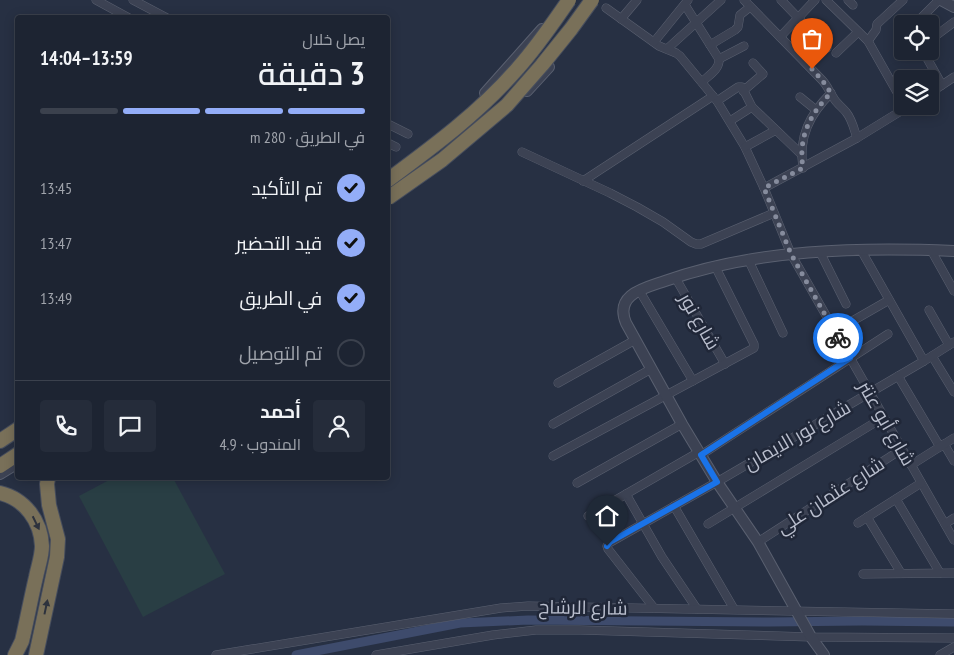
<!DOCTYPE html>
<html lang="ar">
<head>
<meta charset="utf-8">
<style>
	:root { --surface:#1d2432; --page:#252c3a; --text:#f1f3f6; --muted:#a0a4ac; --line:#3b414d; --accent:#93adf8 }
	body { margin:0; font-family:"PT Sans Narrow",Cairo,sans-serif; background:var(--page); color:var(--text); direction:rtl; height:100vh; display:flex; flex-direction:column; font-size:19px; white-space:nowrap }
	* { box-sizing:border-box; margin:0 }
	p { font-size:16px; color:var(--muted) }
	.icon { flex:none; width:28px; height:28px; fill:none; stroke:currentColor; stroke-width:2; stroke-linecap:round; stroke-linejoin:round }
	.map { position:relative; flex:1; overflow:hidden; direction:ltr }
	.side { position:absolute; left:15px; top:15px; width:375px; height:465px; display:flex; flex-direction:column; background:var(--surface); border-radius:5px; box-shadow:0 2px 12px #0003,0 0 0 1px var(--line); direction:rtl }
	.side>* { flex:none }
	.controls { position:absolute; left:894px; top:15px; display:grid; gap:10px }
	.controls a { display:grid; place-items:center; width:45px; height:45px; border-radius:5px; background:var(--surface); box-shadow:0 2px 12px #0003,0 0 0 1px var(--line); font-size:25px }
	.pin { position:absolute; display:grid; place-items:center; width:42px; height:42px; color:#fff; margin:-51px -21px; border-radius:50% 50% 50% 0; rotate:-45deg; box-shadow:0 0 5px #0007 }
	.pin .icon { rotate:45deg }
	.courier { position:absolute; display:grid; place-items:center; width:50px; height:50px; margin:-25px; border:4px solid #1a73e8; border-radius:50%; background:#fff; color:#222; box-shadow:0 1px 6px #0007 }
	.summary em { font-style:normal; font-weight:600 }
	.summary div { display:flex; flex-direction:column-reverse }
	.summary { display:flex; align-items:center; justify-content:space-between; height:85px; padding:0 25px }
	h1 { font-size:32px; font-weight:600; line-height:38px }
	.bar { display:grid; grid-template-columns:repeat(4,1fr); gap:8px 5px; align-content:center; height:60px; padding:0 25px }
	.bar i { height:6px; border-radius:4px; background:var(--line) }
	.bar .selected { background:var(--accent) }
	.bar p { grid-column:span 4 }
	.line { display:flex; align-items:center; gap:12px; padding:0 25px; border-top:1px solid var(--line) }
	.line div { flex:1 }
	.round { display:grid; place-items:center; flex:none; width:52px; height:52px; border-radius:5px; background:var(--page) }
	ol { padding:0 25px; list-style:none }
	li { display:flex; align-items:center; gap:15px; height:55px }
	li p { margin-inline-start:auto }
	li .icon { padding:5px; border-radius:50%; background:var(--accent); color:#111; stroke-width:4 }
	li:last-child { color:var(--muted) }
	li i { width:28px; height:28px; border:2px solid var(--line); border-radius:50% }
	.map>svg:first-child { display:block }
	.green { fill:#293e44 }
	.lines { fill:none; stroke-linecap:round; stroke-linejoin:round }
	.canal { stroke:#3e4b6c; stroke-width:9 }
	.minor-casing { stroke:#5a6070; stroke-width:9 }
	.tertiary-casing { stroke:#5a6070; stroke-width:12 }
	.motorway-casing { stroke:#464d5d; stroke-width:16 }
	.minor { stroke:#3c4253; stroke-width:8 }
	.tertiary { stroke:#3c4253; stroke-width:10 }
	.motorway { stroke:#797059; stroke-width:14 }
	.motorway-bridge-casing { stroke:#464d5d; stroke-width:16; stroke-linecap:butt }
	.motorway-bridge { stroke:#797059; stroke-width:14 }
	.oneway { fill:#2d323d }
	.done { stroke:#868c9d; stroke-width:5; stroke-dasharray:0 9 }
	.route { stroke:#1a73e8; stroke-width:6 }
	.labels { text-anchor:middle; stroke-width:5; stroke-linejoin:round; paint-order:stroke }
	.street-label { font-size:19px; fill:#b9becd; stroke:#202738 }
</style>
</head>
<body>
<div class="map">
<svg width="954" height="655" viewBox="0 0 954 655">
	<rect width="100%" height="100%" fill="#273043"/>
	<!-- green -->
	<polygon class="green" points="113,478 173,478 225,574 143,617 79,496"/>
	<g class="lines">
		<!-- canal -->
		<polyline class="canal" points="296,655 460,623 528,620 770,622 862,621 954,622"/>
		<defs>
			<g id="minor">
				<polyline points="96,0 129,18"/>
				<polyline points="133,0 167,18"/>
				<path d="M744,0L822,80C827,85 829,91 833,97C836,103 842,107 846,112C852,119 854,129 857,138"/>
				<polyline points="781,0 827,48"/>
				<polyline points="826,0 868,41 902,101"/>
				<polyline points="848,0 853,5"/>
				<path d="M685,5L719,59C720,69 709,75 702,82"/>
				<polyline points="606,8 659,46 676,53 680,56 717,101 745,147 764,188 791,254 954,540"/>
				<polyline points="621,19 637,0"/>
				<polyline points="921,24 920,21 921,18 939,0"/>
				<polyline points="780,37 815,0"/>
				<polyline points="930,40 954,22"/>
				<polyline points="868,41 876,30 877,24 903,0"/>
				<polyline points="654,42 688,0"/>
				<polyline points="710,45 735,30 738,27 740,15 750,7"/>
				<polyline points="667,49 721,0"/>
				<polyline points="923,51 942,85"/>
				<polyline points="836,53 858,32"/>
				<polyline points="719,59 744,46"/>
				<polyline points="743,91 763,74 753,63"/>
				<polyline points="930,93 954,77"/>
				<polyline points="800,97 816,110"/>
				<polyline points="717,101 738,87 742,87 752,107 801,154"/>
				<polyline points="730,121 752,107"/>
				<polyline points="388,124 408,134"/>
				<polyline points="388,143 396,147"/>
				<polyline points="745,147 776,130"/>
				<polyline points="522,152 610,193 637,207 663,222 691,242 696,244 701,244 774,213"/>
				<path d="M803,168C798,137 810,114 831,93"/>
				<polyline points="583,181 713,96"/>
				<polyline points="764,188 857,138 909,106"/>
				<polyline points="861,250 924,361"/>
				<polyline points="931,250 954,291"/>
				<polyline points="820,252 846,304"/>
				<polyline points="748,259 783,333"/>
				<polyline points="675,277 725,364"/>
				<polyline points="639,290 693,381"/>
				<polyline points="929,310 949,345"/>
				<polyline points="835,331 889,300"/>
				<polyline points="932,356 954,392"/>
				<polyline points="898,376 940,447"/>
				<polyline points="558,383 635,340"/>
				<polyline points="553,424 651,369"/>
				<polyline points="944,444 954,461"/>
				<polyline points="701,455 888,334"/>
				<polyline points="553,456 754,348 754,344 715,266"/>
				<polyline points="911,465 954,438"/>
				<polyline points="577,483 682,424"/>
				<polyline points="626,494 662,557 697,609"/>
				<polyline points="896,499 940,573"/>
				<polyline points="674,506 734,609"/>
				<polyline points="588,516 699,452"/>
				<polyline points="867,517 901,573"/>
				<polyline points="858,523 921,483"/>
				<polyline points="708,524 884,417"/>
				<polyline points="945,524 954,518"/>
				<polyline points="758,542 902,449"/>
				<polyline points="863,574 954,573"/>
				<polyline points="654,608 608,549 607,546 609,543 717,482 924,361 954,342"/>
				<polyline points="216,655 501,608 528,606 954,614"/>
				<polyline points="376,655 493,635 536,630 580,630 811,637 954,638"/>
				<polyline points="940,655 954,647"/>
			</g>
			<g id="tertiary">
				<polyline points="941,0 954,7"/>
				<polyline points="527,91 549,67"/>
				<polyline points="485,93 542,29"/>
				<polyline points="0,474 18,463"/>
				<path d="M824,655L811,637L758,542L717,482L682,424L626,323C614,294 645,288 665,281C754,249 861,247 954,251"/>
			</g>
			<g id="motorway">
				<polyline points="0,441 18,429"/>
				<polyline points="0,466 18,454"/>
				<path d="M0,493C25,499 41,521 42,546C42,556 38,567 36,577C31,598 27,620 22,641L15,655"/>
				<polyline points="36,655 57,557 58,539 49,505 47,484 48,478"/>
			</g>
		</defs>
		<!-- minor casing -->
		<use href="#minor" class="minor-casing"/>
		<!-- tertiary casing -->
		<use href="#tertiary" class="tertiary-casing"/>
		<!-- motorway casing -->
		<use href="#motorway" class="motorway-casing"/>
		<!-- minor -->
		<use href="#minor" class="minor"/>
		<!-- tertiary -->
		<use href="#tertiary" class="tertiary"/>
		<!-- motorway -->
		<use href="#motorway" class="motorway"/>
		<defs>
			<g id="motorway-bridge">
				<path d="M388,180C434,146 480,112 518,68C537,47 553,23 569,0"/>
				<polyline points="388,198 442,160 507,105 542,65 571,29 592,0"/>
			</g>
		</defs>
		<!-- motorway-bridge casing -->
		<use href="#motorway-bridge" class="motorway-bridge-casing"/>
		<!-- motorway-bridge -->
		<use href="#motorway-bridge" class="motorway-bridge"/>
	</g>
	<!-- one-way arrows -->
	<defs><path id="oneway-solid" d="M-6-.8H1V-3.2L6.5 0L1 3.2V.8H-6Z" transform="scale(1.25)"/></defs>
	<g class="oneway">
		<use href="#oneway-solid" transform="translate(36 523) rotate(64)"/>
		<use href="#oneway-solid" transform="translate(46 607) rotate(-78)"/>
	</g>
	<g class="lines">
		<!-- done -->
		<path class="done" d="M812,69L822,80L831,93C810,114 798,137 803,168L764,188L791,254L838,338"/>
		<!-- route -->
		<polyline class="route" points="607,546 610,542 717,482 701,455 850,358 838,338"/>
	</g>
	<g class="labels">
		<!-- street labels -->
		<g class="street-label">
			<text transform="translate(700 321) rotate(60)" y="7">شارع نور</text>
			<text transform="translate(887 423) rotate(60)" y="7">شارع أبو عنتر</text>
			<text transform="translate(797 435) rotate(-30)" y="7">شارع نور الايمان</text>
			<text transform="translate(830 495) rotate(-33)" y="7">شارع عثمان علي</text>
			<text transform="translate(583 607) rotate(1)" y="7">شارع الرشاح</text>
		</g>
	</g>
</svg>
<div class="controls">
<a><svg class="icon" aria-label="locate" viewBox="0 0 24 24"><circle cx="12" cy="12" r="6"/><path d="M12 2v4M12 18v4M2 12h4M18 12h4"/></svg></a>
<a><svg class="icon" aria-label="layers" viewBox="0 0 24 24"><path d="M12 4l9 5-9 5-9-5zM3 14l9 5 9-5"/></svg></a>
</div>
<div class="pin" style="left:812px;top:69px;background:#ea580c"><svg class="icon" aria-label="bag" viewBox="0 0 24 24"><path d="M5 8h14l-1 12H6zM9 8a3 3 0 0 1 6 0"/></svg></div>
<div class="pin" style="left:607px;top:546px;background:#1f2937"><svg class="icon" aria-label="home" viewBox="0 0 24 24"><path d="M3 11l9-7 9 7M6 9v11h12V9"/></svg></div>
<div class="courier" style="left:838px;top:338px"><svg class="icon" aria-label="bike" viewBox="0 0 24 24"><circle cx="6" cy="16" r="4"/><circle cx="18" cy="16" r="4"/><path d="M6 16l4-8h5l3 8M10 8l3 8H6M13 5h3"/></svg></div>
<section class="side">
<div class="summary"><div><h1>3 دقيقة</h1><p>يصل خلال</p></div><em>13:59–14:04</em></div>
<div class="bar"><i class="selected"></i><i class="selected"></i><i class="selected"></i><i></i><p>في الطريق · 280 m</p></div>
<ol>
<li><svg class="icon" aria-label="check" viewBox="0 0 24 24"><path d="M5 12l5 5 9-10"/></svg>تم التأكيد<p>13:45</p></li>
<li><svg class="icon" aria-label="check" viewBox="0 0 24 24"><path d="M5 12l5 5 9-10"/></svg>قيد التحضير<p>13:47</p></li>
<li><svg class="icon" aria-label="check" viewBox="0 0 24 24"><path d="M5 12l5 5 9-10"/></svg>في الطريق<p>13:49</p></li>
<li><i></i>تم التوصيل</li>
</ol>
<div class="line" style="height:90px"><a class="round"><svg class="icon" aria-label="person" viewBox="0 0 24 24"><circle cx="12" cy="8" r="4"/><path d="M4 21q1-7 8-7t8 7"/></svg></a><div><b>أحمد</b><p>المندوب · 4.9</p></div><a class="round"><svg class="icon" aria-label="chat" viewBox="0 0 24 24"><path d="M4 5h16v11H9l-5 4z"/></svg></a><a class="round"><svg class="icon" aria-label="phone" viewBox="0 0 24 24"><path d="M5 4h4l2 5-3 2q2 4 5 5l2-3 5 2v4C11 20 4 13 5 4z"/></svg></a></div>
</section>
</div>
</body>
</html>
